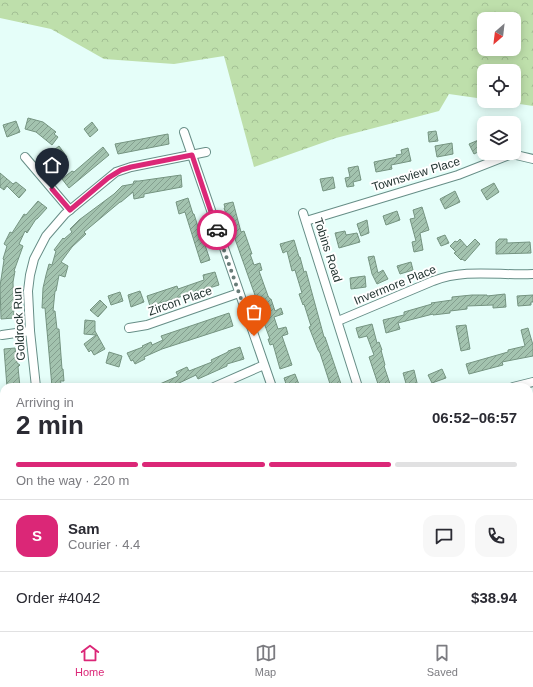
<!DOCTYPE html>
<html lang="en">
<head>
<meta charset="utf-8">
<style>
	:root { --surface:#fff; --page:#f7f7f7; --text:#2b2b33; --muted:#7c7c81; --line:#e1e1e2; --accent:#db2777 }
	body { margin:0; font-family:Helvetica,sans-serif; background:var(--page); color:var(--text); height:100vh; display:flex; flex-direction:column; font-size:15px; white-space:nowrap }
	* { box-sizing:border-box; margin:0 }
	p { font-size:13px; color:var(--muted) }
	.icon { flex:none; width:22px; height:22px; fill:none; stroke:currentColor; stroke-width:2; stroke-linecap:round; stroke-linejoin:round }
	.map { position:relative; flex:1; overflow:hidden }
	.sheet { position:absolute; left:0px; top:383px; width:533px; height:248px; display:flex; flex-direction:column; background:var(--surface); border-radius:12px 12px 0 0; box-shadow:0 2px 10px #0003 }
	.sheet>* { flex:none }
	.needle { width:26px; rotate:208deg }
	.tools { position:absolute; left:477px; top:12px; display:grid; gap:8px }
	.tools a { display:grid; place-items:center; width:44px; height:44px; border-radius:8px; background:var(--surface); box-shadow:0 2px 10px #0003; font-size:20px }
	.pin { position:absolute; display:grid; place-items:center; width:34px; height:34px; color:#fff; margin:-41px -17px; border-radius:50% 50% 50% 0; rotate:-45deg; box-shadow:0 0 4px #0007 }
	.pin .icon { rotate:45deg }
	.courier { position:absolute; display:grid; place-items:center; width:40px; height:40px; margin:-20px; border:3px solid #db2777; border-radius:50%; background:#fff; color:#222; box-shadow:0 1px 5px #0007 }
	.overview em { font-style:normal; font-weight:700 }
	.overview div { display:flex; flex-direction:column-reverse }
	.overview { display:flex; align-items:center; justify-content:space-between; height:68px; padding:0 16px }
	h1 { font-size:26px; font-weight:700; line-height:30px }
	.bar { display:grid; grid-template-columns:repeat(4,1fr); gap:6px 4px; align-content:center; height:48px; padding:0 16px }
	.bar i { height:5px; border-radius:3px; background:var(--line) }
	.bar .current { background:var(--accent) }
	.bar p { grid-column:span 4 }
	.line { display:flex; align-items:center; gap:10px; padding:0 16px; border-top:1px solid var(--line) }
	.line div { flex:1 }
	.round { display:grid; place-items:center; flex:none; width:42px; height:42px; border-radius:12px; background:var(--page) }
	.dock { display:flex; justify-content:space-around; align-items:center; height:56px; border-top:1px solid var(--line); background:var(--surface); font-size:11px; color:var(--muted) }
	.dock a { display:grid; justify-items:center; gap:2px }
	.dock .current { color:var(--accent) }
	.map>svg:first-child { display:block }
	.built { fill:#c8fcf2 }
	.forest { fill:url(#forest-crowns); fill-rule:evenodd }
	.building { fill:url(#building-hatch); stroke:#759481 }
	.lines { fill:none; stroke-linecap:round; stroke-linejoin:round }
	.minor-casing { stroke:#678e87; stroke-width:10 }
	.path { stroke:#a1b7b3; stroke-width:1.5; stroke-dasharray:4 2; stroke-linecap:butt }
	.minor { stroke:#fff; stroke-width:8 }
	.done { stroke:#677b77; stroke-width:4; stroke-dasharray:0 7.2 }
	.route { stroke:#db2777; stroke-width:5 }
	.labels { text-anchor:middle; stroke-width:4; stroke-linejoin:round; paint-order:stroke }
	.street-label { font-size:12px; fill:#233431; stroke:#fff }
</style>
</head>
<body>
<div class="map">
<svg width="533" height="631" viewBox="0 0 533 631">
	<defs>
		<pattern id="forest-crowns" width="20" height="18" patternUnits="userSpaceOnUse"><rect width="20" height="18" fill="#bedfab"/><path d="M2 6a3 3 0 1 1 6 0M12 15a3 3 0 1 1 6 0" fill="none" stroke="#a3c094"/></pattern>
		<pattern id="building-hatch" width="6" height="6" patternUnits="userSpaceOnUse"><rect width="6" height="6" fill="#a3c3af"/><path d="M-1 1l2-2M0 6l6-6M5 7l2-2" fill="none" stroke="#849f8f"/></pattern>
	</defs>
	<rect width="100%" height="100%" fill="#e5fef9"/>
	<!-- built -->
	<polygon class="built" points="217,627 371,627 372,631 211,631"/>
	<!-- forest -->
	<path class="forest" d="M0,0H533V106L500,101H514V71H484V99L449,94L439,111L336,138L254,167L224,56L174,64L104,59L51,29L0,18ZM484,19H514V49H484Z"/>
	<!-- building -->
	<g class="building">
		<polygon points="28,118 43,122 56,132 54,134 58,137 52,145 36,132 25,129"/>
		<polygon points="16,121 20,132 7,137 3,125"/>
		<polygon points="92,122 98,130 90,137 84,129"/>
		<polygon points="436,131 438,141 429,142 428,132"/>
		<polygon points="168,134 169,144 118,154 115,144"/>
		<polygon points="481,139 484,149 474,154 469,144"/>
		<polygon points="452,143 453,154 437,157 435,146"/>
		<polygon points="59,146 67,157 58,165 49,154"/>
		<polygon points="103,147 109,155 69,188 62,179 72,171 74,172"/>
		<polygon points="408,148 411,161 391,165 392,169 376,172 374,162 397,157 396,155 402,154 401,150"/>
		<polygon points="358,166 361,180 353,182 354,186 347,187 345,178 350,177 348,168"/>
		<polygon points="0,173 13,184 16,182 26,190 19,198 7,186 4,190 0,187"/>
		<polygon points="181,175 182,187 144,194 144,197 134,199 133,192 121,202 120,202 84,232 86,234 72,247 61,262 68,266 65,277 59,275 56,291 55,291 53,311 55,311 57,329 59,329 62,369 63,369 64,381 60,381 63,387 52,387 45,308 42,308 43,288 46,275 49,264 52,265 56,251 54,250 63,238 64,239 72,232 70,229 79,220 114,194 122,186 133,184 134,181 139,181"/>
		<polygon points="333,177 335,188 323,191 320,179"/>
		<polygon points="494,183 499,192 487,200 481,190"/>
		<polygon points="455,191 460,202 445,209 440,199"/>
		<polygon points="188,198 193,214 194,214 199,230 200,230 210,260 201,263 185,212 179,214 176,202"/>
		<polygon points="38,201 47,208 37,219 36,219 27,233 25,231 19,244 23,246 14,271 15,271 13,282 14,318 1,319 0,286 4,260 3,259 7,246 4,244 10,232 12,233 24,214 26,215"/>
		<polygon points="233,202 241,232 244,231 252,254 250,254 254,265 260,263 262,270 259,271 268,296 270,299 271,299 275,311 281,308 283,314 274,317 278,329 286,327 288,334 282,336 292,365 280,369 273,344 270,345 268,339 270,339 264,323 266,322 262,311 261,312 224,208 225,208 224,204"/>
		<polygon points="422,207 429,230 420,233 423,250 414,252 412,242 416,241 410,219 415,218 413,210"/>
		<polygon points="397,211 400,220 386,225 383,216"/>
		<polygon points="367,220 369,233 361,236 357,224"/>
		<polygon points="345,231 346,235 357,233 360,242 339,248 335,233"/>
		<polygon points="445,235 449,243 441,246 437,238"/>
		<polygon points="460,239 467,247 475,239 480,244 465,261 462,259 461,260 454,253 456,252 450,246 455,241 457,242"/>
		<polygon points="499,239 507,239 507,243 530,242 531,253 496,254 496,242"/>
		<polygon points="294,240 299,257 300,257 304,272 306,271 324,337 325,337 342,387 331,387 320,353 318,350 309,327 311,326 304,304 303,305 299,294 302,293 295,270 292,271 287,251 283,253 280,244"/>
		<polygon points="374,256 378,273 383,270 388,279 377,284 372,274 368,257"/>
		<polygon points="411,262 413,270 400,274 397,266"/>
		<polygon points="215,272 219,285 150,306 147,296 177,286 178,289 204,280 203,275"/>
		<polygon points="365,276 366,287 351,289 350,278"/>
		<polygon points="140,291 144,302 131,307 128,295"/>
		<polygon points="120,292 123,301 111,305 108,296"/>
		<polygon points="505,294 506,307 493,308 493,305 467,306 467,309 450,311 450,313 433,315 433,314 398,323 400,329 386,333 383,320 404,315 404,312 432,304 431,303 452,300 452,297 472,295 487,295 487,296"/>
		<polygon points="533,295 533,302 531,302 531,305 518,306 517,296"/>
		<polygon points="100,300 107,307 98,317 90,310"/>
		<polygon points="229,313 233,326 162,349 144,357 145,359 135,364 133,360 131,361 127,353 143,347 142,346 151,342 152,345 163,340 161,336"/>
		<polygon points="85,320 95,321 95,331 105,349 94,355 91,350 89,352 84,344 96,335 84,334"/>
		<polygon points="372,324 377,343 379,342 382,350 381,350 385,365 384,366 390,384 379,387 369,357 374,355 367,336 359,338 356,328"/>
		<polygon points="466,325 470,349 461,351 456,326"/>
		<polygon points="528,328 533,345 533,356 502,362 503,365 469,374 466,364 508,352 508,350 525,346 521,330"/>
		<polygon points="240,347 244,359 227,364 227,366 198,379 196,375 177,384 178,387 153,387 178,376 176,372 187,367 189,371 212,362 211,360 228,352 228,351"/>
		<polygon points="15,348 17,363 20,365 18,367 20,387 7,387 4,349"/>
		<polygon points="109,352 122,356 119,367 106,363"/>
		<polygon points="442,369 446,378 432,383 428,375"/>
		<polygon points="414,370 418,387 407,387 403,373"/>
		<polygon points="295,374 300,387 287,387 284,378"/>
	</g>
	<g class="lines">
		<defs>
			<g id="minor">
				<polyline points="184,132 272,387"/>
				<polyline points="25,157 70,210"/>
				<polyline points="303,213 358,387"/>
				<polyline points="306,221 458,175 509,155 516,155 533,159"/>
				<path d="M338,321L433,281C467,268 499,276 533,274"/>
				<polyline points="129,328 147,325 239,293"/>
				<polyline points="2,335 30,331"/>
				<polyline points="36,387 30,331 28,291 30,275 34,259 46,236 65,214 116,172 131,167 206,152"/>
				<polyline points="214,387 264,365"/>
				<polyline points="513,387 533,382"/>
				<polyline points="529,502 533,520"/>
				<polyline points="0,601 4,601"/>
				<polyline points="437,627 438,631"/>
				<polyline points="112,631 117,627"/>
			</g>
		</defs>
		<!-- minor casing -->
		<use href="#minor" class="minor-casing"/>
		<!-- path -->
		<g class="path">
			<polyline points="529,469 533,468"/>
			<polyline points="202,631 207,627"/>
		</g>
		<!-- minor -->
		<use href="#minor" class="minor"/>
	</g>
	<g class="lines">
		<!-- done -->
		<polyline class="done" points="217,230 254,336"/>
		<!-- route -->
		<polyline class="route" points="52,189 70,210 108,178 121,170 131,167 192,155 217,230"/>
	</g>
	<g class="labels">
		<!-- street labels -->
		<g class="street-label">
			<text transform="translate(416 174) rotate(-17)" y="4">Townsview Place</text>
			<text transform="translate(328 250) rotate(72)" y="4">Tobins Road</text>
			<text transform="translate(395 285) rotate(-22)" y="4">Invermore Place</text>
			<text transform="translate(180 301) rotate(-19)" y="4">Zircon Place</text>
			<text transform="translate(19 324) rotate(-93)" y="4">Goldrock Run</text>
		</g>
	</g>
</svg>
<div class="tools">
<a><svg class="needle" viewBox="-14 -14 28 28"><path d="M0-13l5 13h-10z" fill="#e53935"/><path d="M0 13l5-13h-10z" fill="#7c7c81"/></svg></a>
<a><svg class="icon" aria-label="locate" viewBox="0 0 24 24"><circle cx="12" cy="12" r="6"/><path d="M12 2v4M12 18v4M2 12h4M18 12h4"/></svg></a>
<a><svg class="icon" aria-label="layers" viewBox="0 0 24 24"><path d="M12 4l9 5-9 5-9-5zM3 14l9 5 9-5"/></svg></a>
</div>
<div class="pin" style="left:254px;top:336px;background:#ea580c"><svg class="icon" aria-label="bag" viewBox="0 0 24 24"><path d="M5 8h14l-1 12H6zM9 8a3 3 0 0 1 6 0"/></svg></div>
<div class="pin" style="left:52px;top:189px;background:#1f2937"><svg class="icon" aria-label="home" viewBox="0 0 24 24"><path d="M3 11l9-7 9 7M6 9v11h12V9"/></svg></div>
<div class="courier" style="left:217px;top:230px"><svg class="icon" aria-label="car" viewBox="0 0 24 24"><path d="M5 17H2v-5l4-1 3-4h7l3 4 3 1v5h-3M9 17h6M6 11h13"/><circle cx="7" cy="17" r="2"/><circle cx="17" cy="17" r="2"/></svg></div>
<section class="sheet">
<div class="overview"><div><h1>2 min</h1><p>Arriving in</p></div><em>06:52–06:57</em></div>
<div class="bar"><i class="current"></i><i class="current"></i><i class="current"></i><i></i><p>On the way · 220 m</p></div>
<div class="line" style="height:72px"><b class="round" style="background:var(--accent);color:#fff">S</b><div><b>Sam</b><p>Courier · 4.4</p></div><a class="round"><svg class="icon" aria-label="chat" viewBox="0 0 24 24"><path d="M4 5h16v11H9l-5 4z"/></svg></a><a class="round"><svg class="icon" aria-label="phone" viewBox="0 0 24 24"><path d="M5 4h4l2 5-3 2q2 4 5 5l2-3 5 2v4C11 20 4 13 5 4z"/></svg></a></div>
<div class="line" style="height:52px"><div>Order #4042</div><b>$38.94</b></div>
</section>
</div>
<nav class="dock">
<a class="current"><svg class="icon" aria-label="home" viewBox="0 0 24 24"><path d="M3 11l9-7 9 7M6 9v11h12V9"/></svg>Home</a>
<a><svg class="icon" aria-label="map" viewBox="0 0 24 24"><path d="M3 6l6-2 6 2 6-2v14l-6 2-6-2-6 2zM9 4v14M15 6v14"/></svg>Map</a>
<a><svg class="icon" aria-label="saved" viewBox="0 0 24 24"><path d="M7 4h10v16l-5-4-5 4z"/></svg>Saved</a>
</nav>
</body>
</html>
